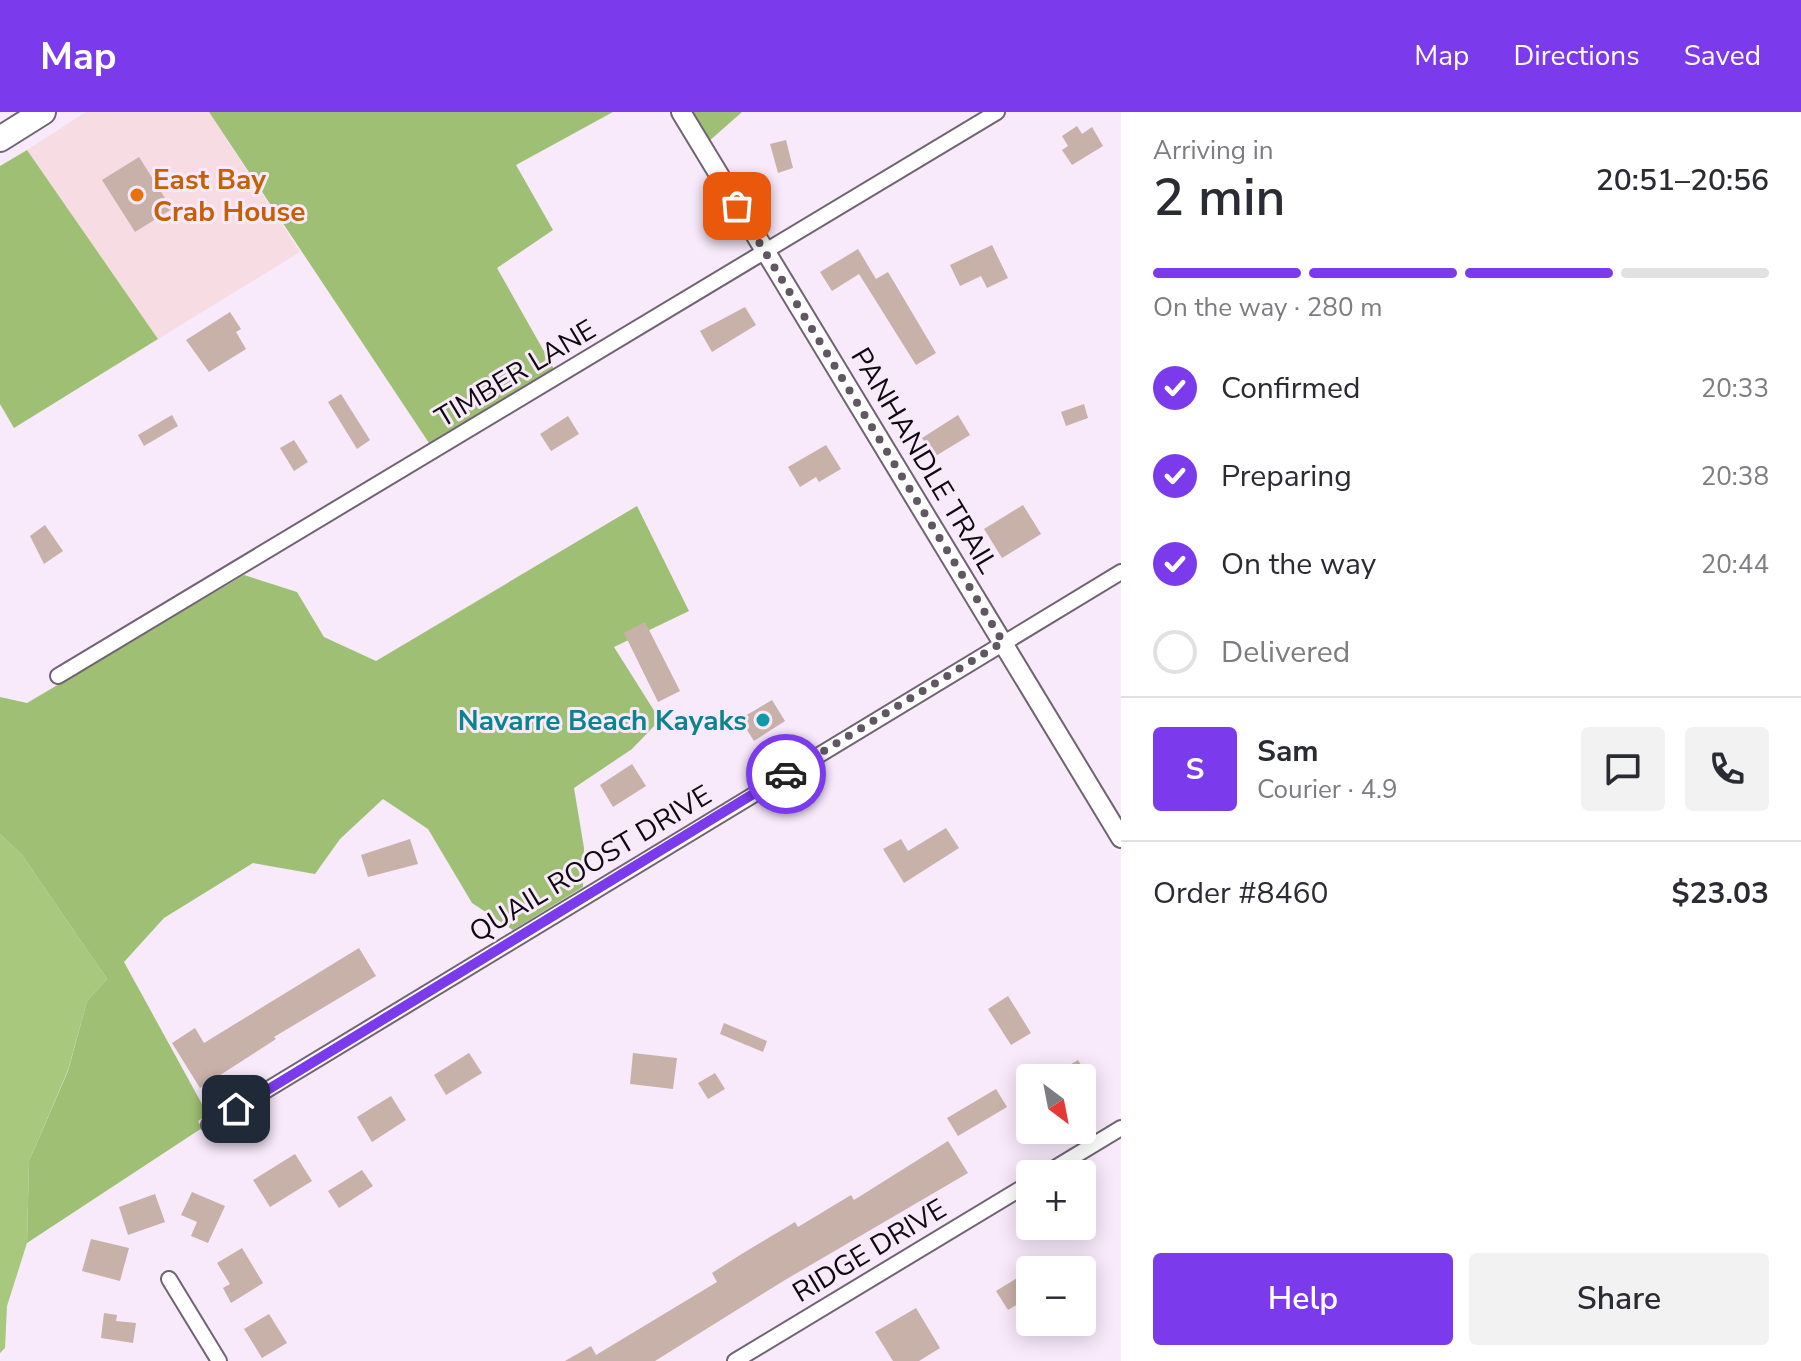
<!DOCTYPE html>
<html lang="en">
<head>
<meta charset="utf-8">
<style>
	:root { --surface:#fff; --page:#f2f2f3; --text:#2b2b33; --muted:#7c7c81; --line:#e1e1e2; --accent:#7c3aed }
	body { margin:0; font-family:"Nunito Sans",sans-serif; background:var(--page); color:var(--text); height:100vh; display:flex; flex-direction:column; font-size:30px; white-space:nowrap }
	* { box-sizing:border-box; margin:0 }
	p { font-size:26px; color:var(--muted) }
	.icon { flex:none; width:44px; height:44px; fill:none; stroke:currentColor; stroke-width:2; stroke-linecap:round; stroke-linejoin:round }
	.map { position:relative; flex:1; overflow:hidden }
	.panel { display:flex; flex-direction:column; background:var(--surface); width:680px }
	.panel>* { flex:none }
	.needle { width:52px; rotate:148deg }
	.tools { position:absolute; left:1016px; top:952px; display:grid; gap:16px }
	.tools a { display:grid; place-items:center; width:80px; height:80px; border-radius:8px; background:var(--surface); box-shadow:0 4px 20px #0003; font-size:40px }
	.pin { position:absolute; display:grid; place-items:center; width:68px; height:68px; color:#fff; margin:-34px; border-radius:16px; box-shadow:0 4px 12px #0006 }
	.courier { position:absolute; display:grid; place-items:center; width:80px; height:80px; margin:-40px; border:6px solid #7c3aed; border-radius:50%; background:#fff; color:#222; box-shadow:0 2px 10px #0007 }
	.overview em { font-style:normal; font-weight:600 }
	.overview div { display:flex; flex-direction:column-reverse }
	.overview { display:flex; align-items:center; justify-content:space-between; height:136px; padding:0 32px }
	h1 { font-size:52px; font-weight:600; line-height:60px }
	.bar { display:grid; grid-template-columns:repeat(4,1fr); gap:12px 8px; align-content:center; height:96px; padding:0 32px }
	.bar i { height:10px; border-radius:6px; background:var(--line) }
	.bar .on { background:var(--accent) }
	.bar p { grid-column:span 4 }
	.line { display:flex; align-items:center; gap:20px; padding:0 32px; border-top:2px solid var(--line) }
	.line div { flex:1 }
	.round { display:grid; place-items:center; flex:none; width:84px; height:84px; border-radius:8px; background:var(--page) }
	ol { padding:0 32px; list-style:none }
	li { display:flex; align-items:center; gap:24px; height:88px }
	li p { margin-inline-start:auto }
	li .icon { padding:8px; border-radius:50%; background:var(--accent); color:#fff; stroke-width:4 }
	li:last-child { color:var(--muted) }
	li i { width:44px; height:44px; border:4px solid var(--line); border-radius:50% }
	.cta { display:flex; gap:16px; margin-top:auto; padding:16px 32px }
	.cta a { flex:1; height:92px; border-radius:8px; background:var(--accent); color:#fff; font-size:32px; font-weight:600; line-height:92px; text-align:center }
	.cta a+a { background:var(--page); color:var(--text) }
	header { display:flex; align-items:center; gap:48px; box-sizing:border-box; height:112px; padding:0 40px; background:var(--accent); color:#fff }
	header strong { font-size:38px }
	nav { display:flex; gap:44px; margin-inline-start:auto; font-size:28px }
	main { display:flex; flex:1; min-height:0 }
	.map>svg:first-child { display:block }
	.commercial { fill:#f7dde3 }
	.green { fill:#a7c87d }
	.forest { fill:#9fc074 }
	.building { fill:#c8b1a9 }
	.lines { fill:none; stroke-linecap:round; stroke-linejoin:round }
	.minor-casing { stroke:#706372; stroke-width:18 }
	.tertiary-casing { stroke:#706372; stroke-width:22 }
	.trunk-casing { stroke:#706372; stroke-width:28 }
	.minor { stroke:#fff; stroke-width:14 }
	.tertiary { stroke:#fff; stroke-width:18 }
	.trunk { stroke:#fff; stroke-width:24 }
	.done { stroke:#605762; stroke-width:8; stroke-dasharray:0 14.4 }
	.route { stroke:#7c3aed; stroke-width:10 }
	.food-dot { fill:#e8710a; stroke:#f8e9fb; stroke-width:3 }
	.culture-dot { fill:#0f9aa8; stroke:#f8e9fb; stroke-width:3 }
	.labels { text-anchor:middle; stroke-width:6; stroke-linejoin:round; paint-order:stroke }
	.food-label { font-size:28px; font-weight:bold; fill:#c56008; stroke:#f8e9fb; text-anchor:start }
	.street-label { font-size:28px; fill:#0e090f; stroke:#f8e9fb }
	.culture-label { font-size:28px; font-weight:bold; fill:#0d838f; stroke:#f8e9fb; text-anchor:end }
</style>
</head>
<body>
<header>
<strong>Map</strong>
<nav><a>Map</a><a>Directions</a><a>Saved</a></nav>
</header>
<main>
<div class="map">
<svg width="1121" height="1249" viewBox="0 0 1121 1249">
	<rect width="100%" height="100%" fill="#f8e9fb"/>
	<!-- commercial -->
	<polygon class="commercial" points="86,0 209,0 300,140 158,227 27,38"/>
	<!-- green -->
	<polygon class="green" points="0,722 22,743 107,867 87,889 68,958 29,1049 27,1131 7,1194 5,1236 0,1241"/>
	<!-- forest -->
	<g class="forest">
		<polygon points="209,0 613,0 516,53 553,118 497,156 554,257 429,331"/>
		<polygon points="690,0 742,0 708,30"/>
		<polygon points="27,38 158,227 14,316 0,292 0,54"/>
		<polygon points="637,394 689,499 614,535 660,608 632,637 574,676 584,736 583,775 513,818 472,791 428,717 383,687 340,727 315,762 253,751 164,806 124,850 208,1003 198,1009 202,1016 27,1131 29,1049 68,959 87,889 107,867 22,743 0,722 0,585 27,591 244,463 297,480 324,525 376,549"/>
	</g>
	<!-- building -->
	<g class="building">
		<polygon points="1077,14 1082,22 1092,15 1103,34 1072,53 1062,38 1068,34 1062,24"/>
		<polygon points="786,28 793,56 778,61 770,32"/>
		<polygon points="139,45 172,97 135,120 102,68"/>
		<polygon points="992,133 1008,166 987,176 981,164 960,174 950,153"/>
		<polygon points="858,137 876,167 888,160 936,241 916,253 859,162 832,179 820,160"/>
		<polygon points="745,195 756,213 712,240 700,219"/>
		<polygon points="230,200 241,217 236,220 246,237 209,260 186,228"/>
		<polygon points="341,282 370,328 357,337 328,290"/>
		<polygon points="1084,292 1088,306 1066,314 1061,300"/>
		<polygon points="172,303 178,314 144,334 138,323"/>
		<polygon points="958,303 970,323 934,345 922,326"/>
		<polygon points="568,304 579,322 551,339 540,322"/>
		<polygon points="294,328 308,350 294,359 280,336"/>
		<polygon points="826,333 841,357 819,370 816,365 800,375 788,355"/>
		<polygon points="1023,393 1041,422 1002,446 984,417"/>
		<polygon points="45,413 63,439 44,452 30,424"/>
		<polygon points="645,510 680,579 658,590 624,521"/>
		<polygon points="772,588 785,609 754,629 740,607"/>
		<polygon points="632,652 646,674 613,695 600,673"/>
		<polygon points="946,716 959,736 904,771 883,737 901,727 908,739"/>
		<polygon points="410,727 418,752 368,765 361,743"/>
		<polygon points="359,836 376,864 274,925 276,927 200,976 172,931 195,916 204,931"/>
		<polygon points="1008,884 1031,921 1011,933 988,897"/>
		<polygon points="724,911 767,929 763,940 720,922"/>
		<polygon points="469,941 482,961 446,983 434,963"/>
		<polygon points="633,941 677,946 673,977 630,972"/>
		<polygon points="1078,948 1086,961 1077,966 1048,966"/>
		<polygon points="715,961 725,977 708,987 698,971"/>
		<polygon points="996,977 1007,995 958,1024 947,1006"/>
		<polygon points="391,984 406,1008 372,1030 357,1005"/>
		<polygon points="948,1029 968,1061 785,1168 655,1249 565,1249 591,1234 596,1243 717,1170 712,1161 740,1143 795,1110 798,1115 851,1083 854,1088"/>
		<polygon points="295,1042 312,1069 270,1095 253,1068"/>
		<polygon points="362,1058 373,1074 339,1096 328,1079"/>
		<polygon points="192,1080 225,1094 208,1131 191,1124 197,1110 181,1103"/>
		<polygon points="155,1082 165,1110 128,1123 119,1095"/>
		<polygon points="91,1127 129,1136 120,1169 82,1159"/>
		<polygon points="242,1136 263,1171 231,1191 223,1176 230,1172 217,1151"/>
		<polygon points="1030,1158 1030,1185 1008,1198 996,1179"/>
		<polygon points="916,1196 940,1236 919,1249 893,1249 875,1220"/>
		<polygon points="104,1201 117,1203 116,1209 136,1211 133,1231 101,1226"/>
		<polygon points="269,1202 287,1231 262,1246 244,1217"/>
	</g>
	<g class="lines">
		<defs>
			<g id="minor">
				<polyline points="58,564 997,0"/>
				<polyline points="209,1013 1121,460"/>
				<polyline points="1045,1062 1121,1016"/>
				<polyline points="169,1167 219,1249"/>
				<polyline points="735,1249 1030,1071"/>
			</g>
			<polyline id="tertiary" points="681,0 1121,726"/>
			<polyline id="trunk" points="0,27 43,0"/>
		</defs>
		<!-- minor casing -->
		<use href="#minor" class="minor-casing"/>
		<!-- tertiary casing -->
		<use href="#tertiary" class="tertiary-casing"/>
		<!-- trunk casing -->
		<use href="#trunk" class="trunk-casing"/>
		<!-- minor -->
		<use href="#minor" class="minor"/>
		<!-- tertiary -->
		<use href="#tertiary" class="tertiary"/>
		<!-- trunk -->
		<use href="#trunk" class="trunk"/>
	</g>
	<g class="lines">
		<!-- done -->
		<polyline class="done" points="737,94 1003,530 786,662"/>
		<!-- route -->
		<polyline class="route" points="236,997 786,662"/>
	</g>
	<!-- markers -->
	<circle class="food-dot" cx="137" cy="83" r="8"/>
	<circle class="culture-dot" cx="763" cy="608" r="8"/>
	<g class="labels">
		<!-- food labels -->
		<g class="food-label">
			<text x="153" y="77">East Bay<tspan x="153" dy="32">Crab House</tspan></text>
		</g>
		<!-- street labels -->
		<g class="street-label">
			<text transform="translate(515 261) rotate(-31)" y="10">TIMBER LANE</text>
			<text transform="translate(925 348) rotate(59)" y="10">PANHANDLE TRAIL</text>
			<text transform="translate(590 751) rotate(-31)" y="10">QUAIL ROOST DRIVE</text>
			<text transform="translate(869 1138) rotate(-31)" y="10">RIDGE DRIVE</text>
		</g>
		<!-- culture labels -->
		<g class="culture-label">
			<text x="747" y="618">Navarre Beach Kayaks</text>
		</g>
	</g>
</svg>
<div class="tools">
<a><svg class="needle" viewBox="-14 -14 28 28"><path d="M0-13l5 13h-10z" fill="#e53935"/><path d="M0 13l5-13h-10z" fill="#7c7c81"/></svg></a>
<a>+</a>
<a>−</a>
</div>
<div class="pin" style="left:737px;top:94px;background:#ea580c"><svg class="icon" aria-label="bag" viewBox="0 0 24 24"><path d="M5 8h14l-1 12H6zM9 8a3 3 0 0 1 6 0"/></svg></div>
<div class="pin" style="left:236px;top:997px;background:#1f2937"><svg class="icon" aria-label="home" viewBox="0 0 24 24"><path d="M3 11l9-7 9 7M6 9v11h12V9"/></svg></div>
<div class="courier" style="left:786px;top:662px"><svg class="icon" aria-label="car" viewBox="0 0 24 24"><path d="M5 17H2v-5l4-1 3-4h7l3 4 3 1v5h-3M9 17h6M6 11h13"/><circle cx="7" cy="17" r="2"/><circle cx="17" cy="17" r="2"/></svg></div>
</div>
<section class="panel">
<div class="overview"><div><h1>2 min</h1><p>Arriving in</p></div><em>20:51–20:56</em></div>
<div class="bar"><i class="on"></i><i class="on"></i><i class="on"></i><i></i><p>On the way · 280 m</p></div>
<ol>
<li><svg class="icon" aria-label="check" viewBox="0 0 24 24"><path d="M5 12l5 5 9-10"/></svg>Confirmed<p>20:33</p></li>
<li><svg class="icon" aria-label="check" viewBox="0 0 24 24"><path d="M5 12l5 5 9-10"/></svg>Preparing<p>20:38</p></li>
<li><svg class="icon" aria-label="check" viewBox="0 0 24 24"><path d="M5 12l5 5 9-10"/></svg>On the way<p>20:44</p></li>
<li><i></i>Delivered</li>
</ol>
<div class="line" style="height:144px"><b class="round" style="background:var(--accent);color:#fff">S</b><div><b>Sam</b><p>Courier · 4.9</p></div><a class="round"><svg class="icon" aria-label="chat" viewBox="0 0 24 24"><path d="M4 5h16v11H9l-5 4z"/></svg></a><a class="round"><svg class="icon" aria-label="phone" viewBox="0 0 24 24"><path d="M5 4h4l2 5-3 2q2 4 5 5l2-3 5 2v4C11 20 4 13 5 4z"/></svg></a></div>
<div class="line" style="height:104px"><div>Order #8460</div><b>$23.03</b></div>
<div class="cta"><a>Help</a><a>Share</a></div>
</section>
</main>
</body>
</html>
